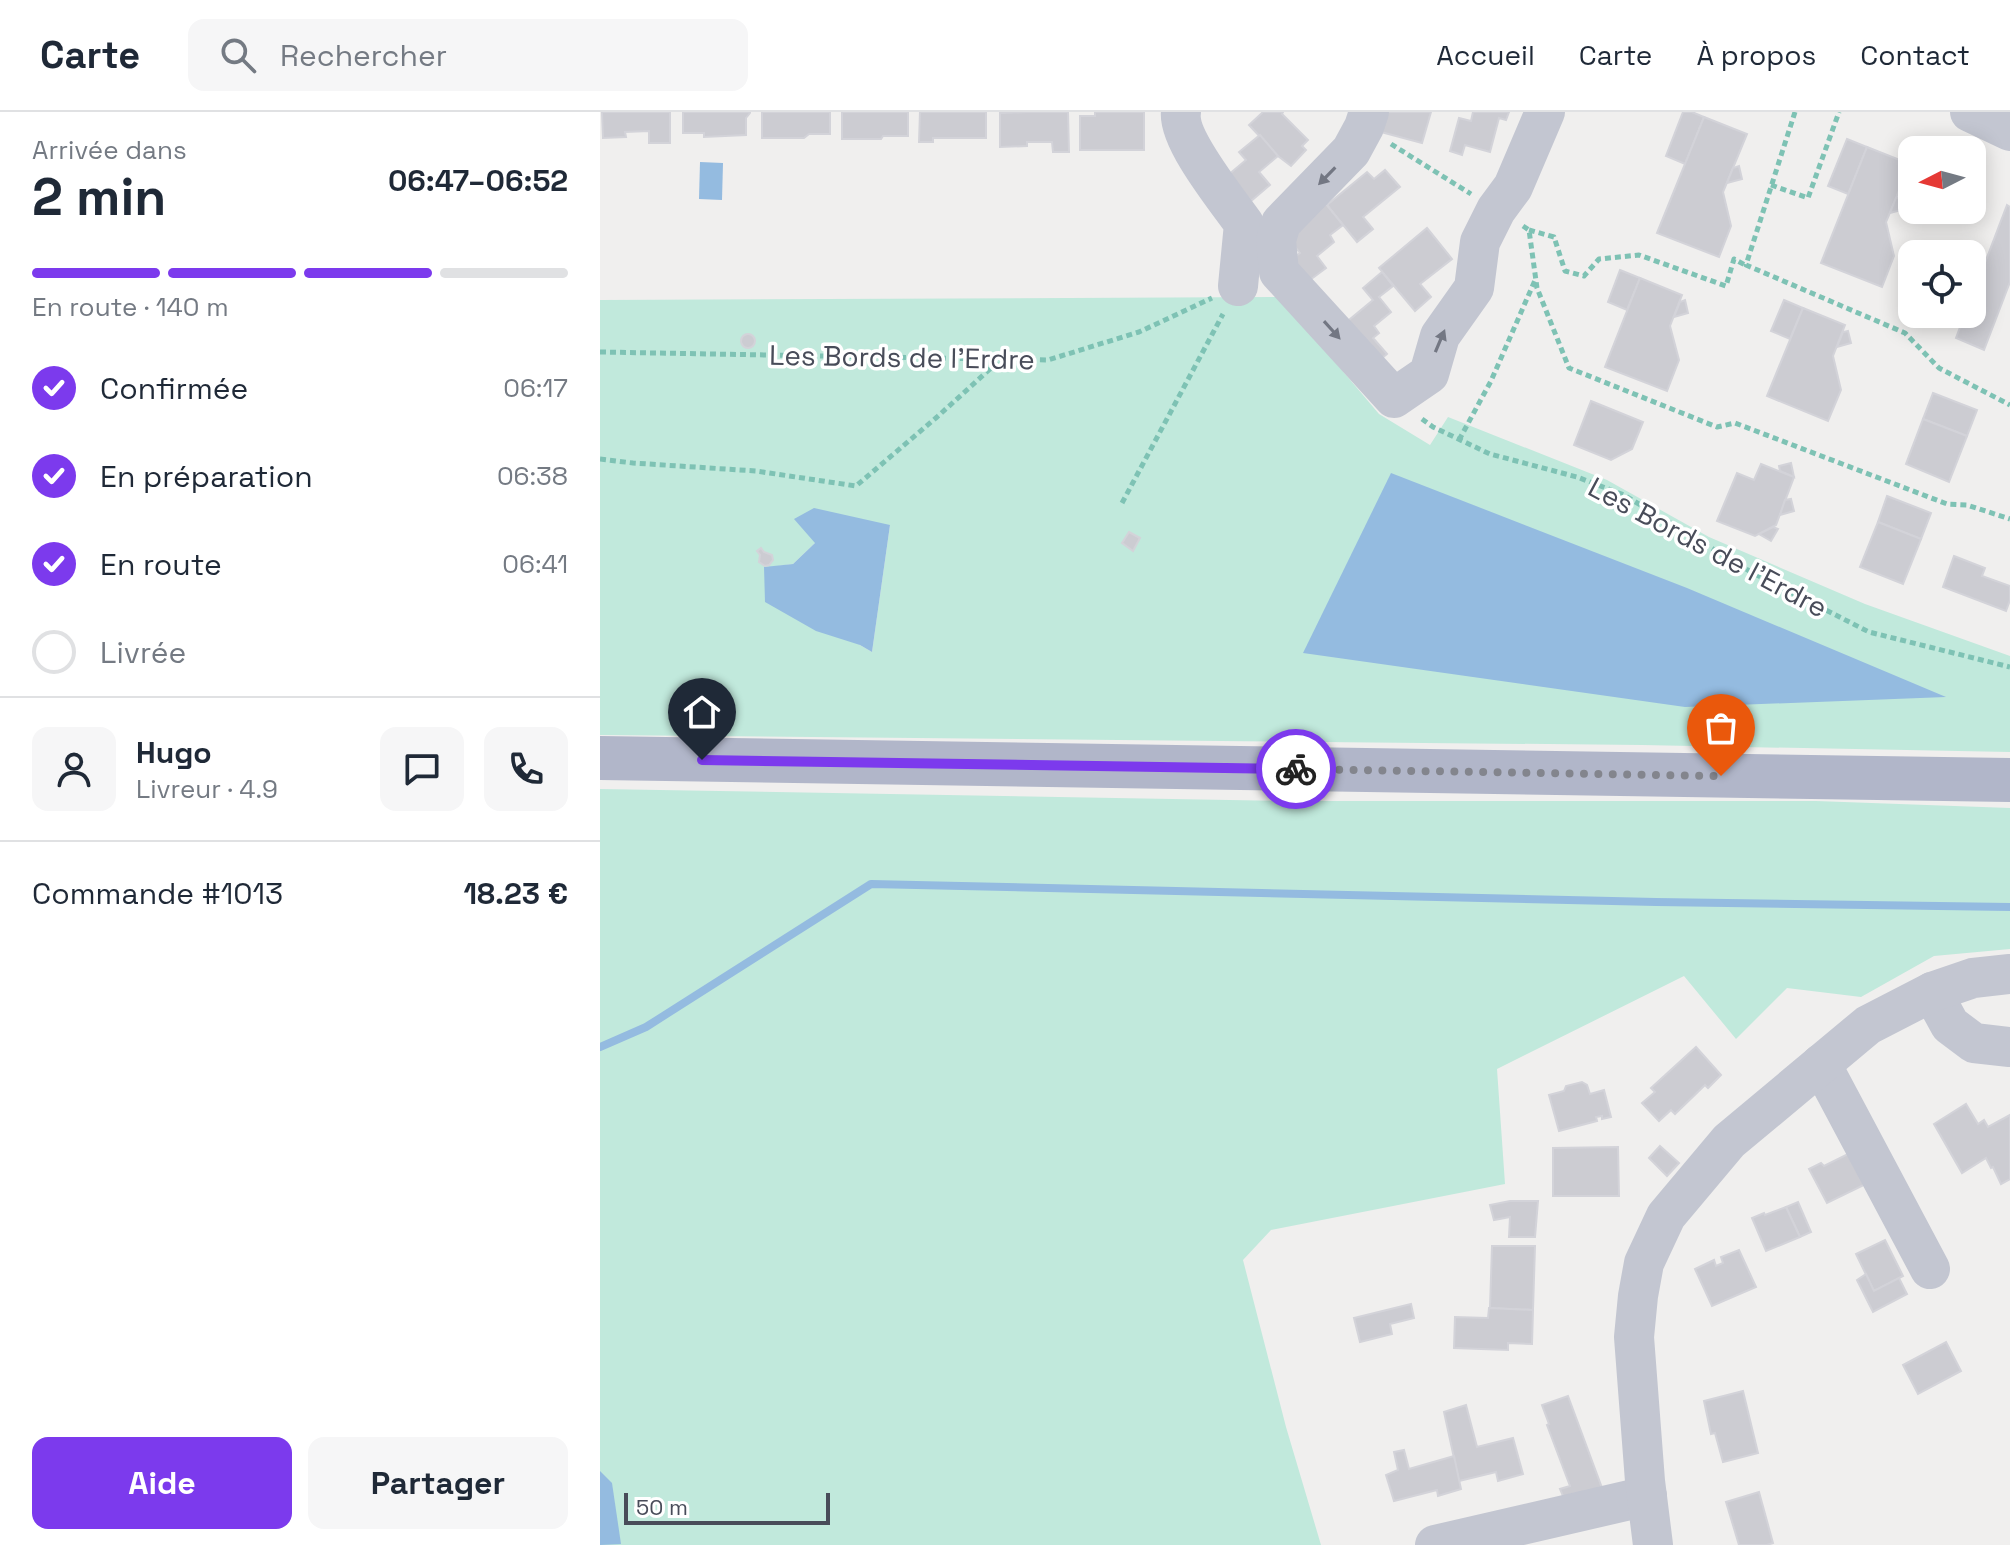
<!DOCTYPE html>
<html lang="fr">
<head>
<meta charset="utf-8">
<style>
	:root { --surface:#fff; --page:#f6f6f7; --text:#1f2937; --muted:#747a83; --line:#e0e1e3; --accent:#7c3aed }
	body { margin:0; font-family:"Space Grotesk",sans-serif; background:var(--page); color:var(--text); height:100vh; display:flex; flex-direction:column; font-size:30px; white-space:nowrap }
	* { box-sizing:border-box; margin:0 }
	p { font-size:26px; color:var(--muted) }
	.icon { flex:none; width:44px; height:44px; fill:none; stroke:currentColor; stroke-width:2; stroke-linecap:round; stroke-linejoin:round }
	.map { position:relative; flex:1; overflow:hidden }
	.sheet { display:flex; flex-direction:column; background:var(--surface); width:600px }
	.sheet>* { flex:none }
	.needle { width:52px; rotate:264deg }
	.tools { position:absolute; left:1298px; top:24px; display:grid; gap:16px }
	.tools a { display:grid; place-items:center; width:88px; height:88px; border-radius:16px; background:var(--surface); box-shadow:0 4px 20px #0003; font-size:40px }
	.scale { position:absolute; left:24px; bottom:20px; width:206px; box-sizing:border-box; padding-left:8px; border:4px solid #484c59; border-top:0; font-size:22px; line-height:28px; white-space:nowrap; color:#484c59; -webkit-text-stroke:6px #fff; paint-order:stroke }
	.pin { position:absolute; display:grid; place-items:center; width:68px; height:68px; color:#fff; margin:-82px -34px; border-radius:50% 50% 50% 0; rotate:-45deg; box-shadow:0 0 8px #0007 }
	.pin .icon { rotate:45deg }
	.courier { position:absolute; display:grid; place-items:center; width:80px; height:80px; margin:-40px; border:6px solid #7c3aed; border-radius:50%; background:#fff; color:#222; box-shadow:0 2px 10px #0007 }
	.headline em { font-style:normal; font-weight:800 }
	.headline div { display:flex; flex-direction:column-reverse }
	.headline { display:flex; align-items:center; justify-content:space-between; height:136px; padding:0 32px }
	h1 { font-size:52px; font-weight:800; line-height:60px }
	.bar { display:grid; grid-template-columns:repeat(4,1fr); gap:12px 8px; align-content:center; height:96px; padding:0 32px }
	.bar i { height:10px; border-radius:6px; background:var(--line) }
	.bar .current { background:var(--accent) }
	.bar p { grid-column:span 4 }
	.line { display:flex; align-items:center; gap:20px; padding:0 32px; border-top:2px solid var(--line) }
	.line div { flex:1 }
	.round { display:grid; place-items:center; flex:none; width:84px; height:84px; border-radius:16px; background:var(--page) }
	ol { padding:0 32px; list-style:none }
	li { display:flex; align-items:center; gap:24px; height:88px }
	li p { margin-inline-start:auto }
	li .icon { padding:8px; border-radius:50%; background:var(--accent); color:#fff; stroke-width:4 }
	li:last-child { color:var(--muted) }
	li i { width:44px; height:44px; border:4px solid var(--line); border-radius:50% }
	.action { display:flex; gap:16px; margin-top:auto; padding:16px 32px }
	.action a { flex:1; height:92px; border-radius:16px; background:var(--accent); color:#fff; font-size:32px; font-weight:800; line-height:92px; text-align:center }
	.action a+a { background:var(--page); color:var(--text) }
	header { display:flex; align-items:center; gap:48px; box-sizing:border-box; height:112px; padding:0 40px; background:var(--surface); border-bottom:2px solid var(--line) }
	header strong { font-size:38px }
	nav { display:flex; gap:44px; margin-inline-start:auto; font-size:28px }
	.search { width:560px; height:72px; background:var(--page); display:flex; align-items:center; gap:20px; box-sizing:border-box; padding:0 28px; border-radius:16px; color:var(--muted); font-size:30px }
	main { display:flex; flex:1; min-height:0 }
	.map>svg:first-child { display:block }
	.green { fill:#c1e9dc; fill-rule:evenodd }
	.water { fill:#94bbe0 }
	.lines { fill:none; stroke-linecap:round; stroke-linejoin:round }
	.stream { stroke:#94bbe0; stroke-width:8 }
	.building { fill:#ccccd2; stroke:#d3d3d9; stroke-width:2 }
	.path { stroke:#7ec2b4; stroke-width:5; stroke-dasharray:6 4; stroke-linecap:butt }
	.minor { stroke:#c3c6d1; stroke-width:40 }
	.major { stroke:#b1b6c9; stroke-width:44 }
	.oneway { fill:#737783 }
	.done { stroke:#83858d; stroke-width:8; stroke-dasharray:0 14.4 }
	.route { stroke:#7c3aed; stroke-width:10 }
	.labels { text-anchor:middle; stroke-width:7; stroke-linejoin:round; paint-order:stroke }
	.street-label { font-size:28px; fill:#484c59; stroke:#fff }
</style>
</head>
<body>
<header>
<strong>Carte</strong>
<div class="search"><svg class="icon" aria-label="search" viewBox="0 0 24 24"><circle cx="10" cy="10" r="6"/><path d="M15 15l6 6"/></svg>Rechercher</div>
<nav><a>Accueil</a><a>Carte</a><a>À propos</a><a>Contact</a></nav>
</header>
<main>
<section class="sheet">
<div class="headline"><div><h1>2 min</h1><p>Arrivée dans</p></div><em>06:47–06:52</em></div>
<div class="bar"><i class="current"></i><i class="current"></i><i class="current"></i><i></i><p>En route · 140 m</p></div>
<ol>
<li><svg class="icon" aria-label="check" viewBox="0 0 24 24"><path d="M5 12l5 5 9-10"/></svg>Confirmée<p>06:17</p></li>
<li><svg class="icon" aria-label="check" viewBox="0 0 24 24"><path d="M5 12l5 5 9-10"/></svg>En préparation<p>06:38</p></li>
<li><svg class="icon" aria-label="check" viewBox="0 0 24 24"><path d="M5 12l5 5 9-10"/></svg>En route<p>06:41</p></li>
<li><i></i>Livrée</li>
</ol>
<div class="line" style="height:144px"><a class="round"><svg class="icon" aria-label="person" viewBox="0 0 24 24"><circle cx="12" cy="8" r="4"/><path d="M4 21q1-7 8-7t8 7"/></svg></a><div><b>Hugo</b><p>Livreur · 4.9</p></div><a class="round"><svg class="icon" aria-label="chat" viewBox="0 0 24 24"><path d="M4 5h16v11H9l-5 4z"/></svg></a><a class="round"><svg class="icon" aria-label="phone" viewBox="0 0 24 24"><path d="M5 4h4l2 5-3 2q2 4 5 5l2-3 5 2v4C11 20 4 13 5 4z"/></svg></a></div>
<div class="line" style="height:104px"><div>Commande #1013</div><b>18.23 €</b></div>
<div class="action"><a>Aide</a><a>Partager</a></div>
</section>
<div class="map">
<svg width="1410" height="1433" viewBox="0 0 1410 1433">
	<rect width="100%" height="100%" fill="#f0efee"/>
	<!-- green -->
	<g class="green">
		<path d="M680,185L779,302L830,333L848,305L1007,368L1109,425L1265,492L1410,544V640L1042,633L0,623V188ZM290,413L272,540L260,533L164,456L193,452L215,431Z"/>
		<polygon points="0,677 690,689 1216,689 1410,696 1410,837 1334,844 1261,885 1187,876 1136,927 1084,864 897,957 905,1072 671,1118 643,1148 686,1315 721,1433 0,1433"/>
	</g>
	<!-- water -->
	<g class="water">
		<polygon points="100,50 123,51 122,88 99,87"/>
		<polygon points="791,361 1087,476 1346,585 1085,595 703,541"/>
		<polygon points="214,396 290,413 272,540 260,533 216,519 165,490 164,455 193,452 215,431 194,407"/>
		<polygon points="0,1359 12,1371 21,1432 0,1433"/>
	</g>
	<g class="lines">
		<!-- stream -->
		<polyline class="stream" points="0,935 46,915 271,772 1056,790 1410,795"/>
	</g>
	<!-- building -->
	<g class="building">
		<polygon points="2,0 70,0 70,31 49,31 49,19 25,20 26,25 3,26"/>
		<polygon points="83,0 150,0 150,1 146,6 146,23 104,25 104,21 83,21"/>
		<polygon points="162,0 230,0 230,22 209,22 204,26 162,26"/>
		<polygon points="242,0 308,0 308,24 283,24 281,27 242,27"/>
		<polygon points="320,0 386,0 386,26 333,26 333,30 319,30"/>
		<polygon points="427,0 468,0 469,40 453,40 452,30 427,30 427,34 400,35 400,1"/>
		<polygon points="495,0 544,0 544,38 480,38 480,4 495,4"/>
		<polygon points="663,0 683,0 682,2 708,28 702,34 706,38 691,54 678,44 649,13"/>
		<polygon points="787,0 831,0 822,31 781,20"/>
		<polygon points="873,0 909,0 906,8 899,6 890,40 865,33 862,43 850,39 859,6 871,9"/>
		<polygon points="1083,0 1092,0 1104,5 1085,52 1066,44"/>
		<polygon points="1104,5 1147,22 1123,80 1131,114 1119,145 1057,121"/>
		<polygon points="660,23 678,44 659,60 670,73 651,89 628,63 646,48 639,40"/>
		<polygon points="1247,27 1267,35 1248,82 1228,74"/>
		<polygon points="1267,35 1310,52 1286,110 1294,144 1282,175 1221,151"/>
		<polygon points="1139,54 1142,67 1127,71 1133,56"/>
		<polygon points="785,58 800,75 763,105 773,117 757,130 727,93 767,60 774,67"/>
		<polygon points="1302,85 1305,97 1290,101 1296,86"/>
		<polygon points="726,92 743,113 730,123 734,130 717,144 726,156 710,168 692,147 700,141 685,122"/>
		<polygon points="1407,93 1410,95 1410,170 1384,238 1356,226 1365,202 1372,202 1372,185"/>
		<polygon points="827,116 852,147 820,172 831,185 815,199 779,156"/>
		<polygon points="1020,158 1040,166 1027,198 1008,190"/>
		<polygon points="782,160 793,174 779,185 791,200 774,214 779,221 773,226 787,242 775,252 743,213 773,188 763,176"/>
		<polygon points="1040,166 1082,183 1070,214 1079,248 1067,279 1005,255"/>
		<polygon points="1085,188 1088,201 1074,205 1080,190"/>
		<polygon points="1184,188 1203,196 1190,227 1171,219"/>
		<polygon points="1203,196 1245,213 1233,244 1241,278 1228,309 1167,284"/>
		<polygon points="1248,219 1251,231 1237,235 1243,220"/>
		<circle cx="148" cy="229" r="7"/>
		<polygon points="1333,281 1377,298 1367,324 1323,307"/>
		<polygon points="991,289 1043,310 1032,337 1011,348 974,333"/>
		<polygon points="1323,307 1367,324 1349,370 1306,352"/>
		<polygon points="1191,351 1194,365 1180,359 1179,354"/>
		<polygon points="1161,352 1194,365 1176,413 1155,424 1117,409 1137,361 1154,368"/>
		<polygon points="1287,384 1331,401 1321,427 1278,410"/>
		<polygon points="1191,387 1194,399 1180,403 1185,388"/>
		<polygon points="1278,410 1321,427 1303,472 1260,455"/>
		<polygon points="1173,415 1178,417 1171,429 1159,422"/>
		<polygon points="529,420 540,426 533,439 522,431"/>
		<polygon points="161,436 164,440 172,443 173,448 169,453 165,454 159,450 160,443 157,439"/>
		<polygon points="1354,444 1385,456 1382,464 1410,474 1410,488 1406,499 1343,475"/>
		<polygon points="1096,935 1121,963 1108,976 1105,973 1075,1002 1071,998 1059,1009 1042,991 1055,980 1051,976"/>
		<polygon points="982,970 987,973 990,982 1004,978 1011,1005 1002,1007 1002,1004 996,1005 997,1009 959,1019 949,983 964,979 966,974"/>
		<polygon points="1366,992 1378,1012 1384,1008 1388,1015 1410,1003 1410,1067 1401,1072 1393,1055 1391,1056 1386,1046 1362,1061 1334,1012"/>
		<polygon points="1060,1034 1079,1051 1067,1064 1049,1046"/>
		<polygon points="1018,1035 1019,1084 953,1084 953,1036"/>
		<polygon points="1258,1037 1274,1068 1227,1091 1209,1057 1221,1051 1224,1054"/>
		<polygon points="910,1089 938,1089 935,1125 909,1125 910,1105 894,1108 890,1093"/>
		<polygon points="1198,1090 1211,1120 1200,1125 1186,1095"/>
		<polygon points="1186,1095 1200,1125 1166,1139 1152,1106 1164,1101 1165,1103"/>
		<polygon points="1285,1128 1303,1164 1274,1179 1256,1142"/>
		<polygon points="892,1134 935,1134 933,1198 890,1196"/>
		<polygon points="1139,1138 1156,1175 1112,1194 1095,1157 1114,1148 1116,1154 1123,1151 1121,1145"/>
		<polygon points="1266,1162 1274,1179 1299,1166 1307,1182 1273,1200 1257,1168"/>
		<polygon points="811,1192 814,1206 790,1212 792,1222 760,1230 754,1206"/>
		<polygon points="889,1196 933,1198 932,1232 908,1231 908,1238 854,1236 855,1205 888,1206"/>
		<polygon points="1346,1230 1361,1259 1318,1282 1303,1253"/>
		<polygon points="1143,1279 1158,1341 1123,1350 1115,1321 1111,1322 1104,1289"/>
		<polygon points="968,1284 1002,1376 965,1389 960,1377 970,1374 947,1313 949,1312 942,1293"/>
		<polygon points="866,1293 877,1335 913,1326 923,1362 898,1369 896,1360 859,1369 844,1300"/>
		<polygon points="804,1338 809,1357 854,1344 861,1377 838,1384 837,1378 794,1389 786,1363 798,1358 794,1340"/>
		<polygon points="1159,1380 1173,1431 1167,1433 1139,1433 1126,1390"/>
	</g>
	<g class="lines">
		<!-- path -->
		<g class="path">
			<polyline points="1195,0 1146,153 1305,221 1339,256 1410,293"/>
			<polyline points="791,32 871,82"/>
			<polyline points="1171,73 1208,86 1239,0"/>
			<polyline points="923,114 929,118 937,176 969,256 1117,315 1135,311 1347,392 1367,393 1410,407"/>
			<polyline points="929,118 954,125 965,159 984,164 999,147 1039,143 1126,174 1134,147 1145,153"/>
			<polyline points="0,240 448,248 539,220 612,186"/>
			<polyline points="822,307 833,315 890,342 977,365 1024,383 1151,460 1269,520 1410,555"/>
			<polyline points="859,328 891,269 936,166"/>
			<polyline points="0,347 33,351 156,359 256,374 337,305 401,247"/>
			<polyline points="522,391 623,202"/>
		</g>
		<!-- minor -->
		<g class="minor">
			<path d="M581,0C577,27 628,89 644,112L638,174"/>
			<polyline points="769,0 764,15 751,39 681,111 676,128 679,160 794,286 829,262 840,224 874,176 880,130 896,98 913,75 945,0"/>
			<polyline points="1370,0 1410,19"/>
			<polyline points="1332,880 1350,913 1374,931 1410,935"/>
			<polyline points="1221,952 1330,1157"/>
			<polyline points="835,1433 1047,1384"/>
			<polyline points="1053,1433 1045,1369 1034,1225 1038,1184 1044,1151 1066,1104 1129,1029 1268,913 1332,880 1373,866 1410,862"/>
		</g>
		<!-- major -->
		<polyline class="major" points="0,646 1410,668"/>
	</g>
	<!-- one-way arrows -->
	<defs><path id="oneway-solid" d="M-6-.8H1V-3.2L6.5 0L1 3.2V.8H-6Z" transform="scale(2)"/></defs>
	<g class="oneway">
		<use href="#oneway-solid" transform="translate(727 64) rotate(134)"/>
		<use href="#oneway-solid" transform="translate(732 218) rotate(48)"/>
		<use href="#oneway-solid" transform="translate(840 229) rotate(-67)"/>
	</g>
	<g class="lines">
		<!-- done -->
		<polyline class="done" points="696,657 1121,664"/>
		<!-- route -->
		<polyline class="route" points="102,648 696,657"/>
	</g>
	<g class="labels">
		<!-- street labels -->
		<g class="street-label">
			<text transform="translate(302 245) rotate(1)" y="10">Les Bords de l'Erdre</text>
			<text transform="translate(1108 435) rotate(28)" y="10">Les Bords de l'Erdre</text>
		</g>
	</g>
</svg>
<div class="tools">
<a><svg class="needle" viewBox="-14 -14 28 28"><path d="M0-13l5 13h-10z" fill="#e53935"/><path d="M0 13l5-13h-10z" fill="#747a83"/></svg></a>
<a><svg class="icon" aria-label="locate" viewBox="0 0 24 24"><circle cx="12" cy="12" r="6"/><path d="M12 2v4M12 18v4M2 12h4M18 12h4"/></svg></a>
</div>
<div class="scale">50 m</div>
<div class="pin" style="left:1121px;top:664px;background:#ea580c"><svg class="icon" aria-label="bag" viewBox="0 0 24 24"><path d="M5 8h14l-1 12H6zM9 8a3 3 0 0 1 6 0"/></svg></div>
<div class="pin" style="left:102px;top:648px;background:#1f2937"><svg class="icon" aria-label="home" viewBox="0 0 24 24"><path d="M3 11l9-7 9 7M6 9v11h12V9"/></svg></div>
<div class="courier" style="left:696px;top:657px"><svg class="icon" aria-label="bike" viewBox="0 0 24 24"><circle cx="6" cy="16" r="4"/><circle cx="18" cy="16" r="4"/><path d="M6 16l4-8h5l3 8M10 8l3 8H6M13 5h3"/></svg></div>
</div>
</main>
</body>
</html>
